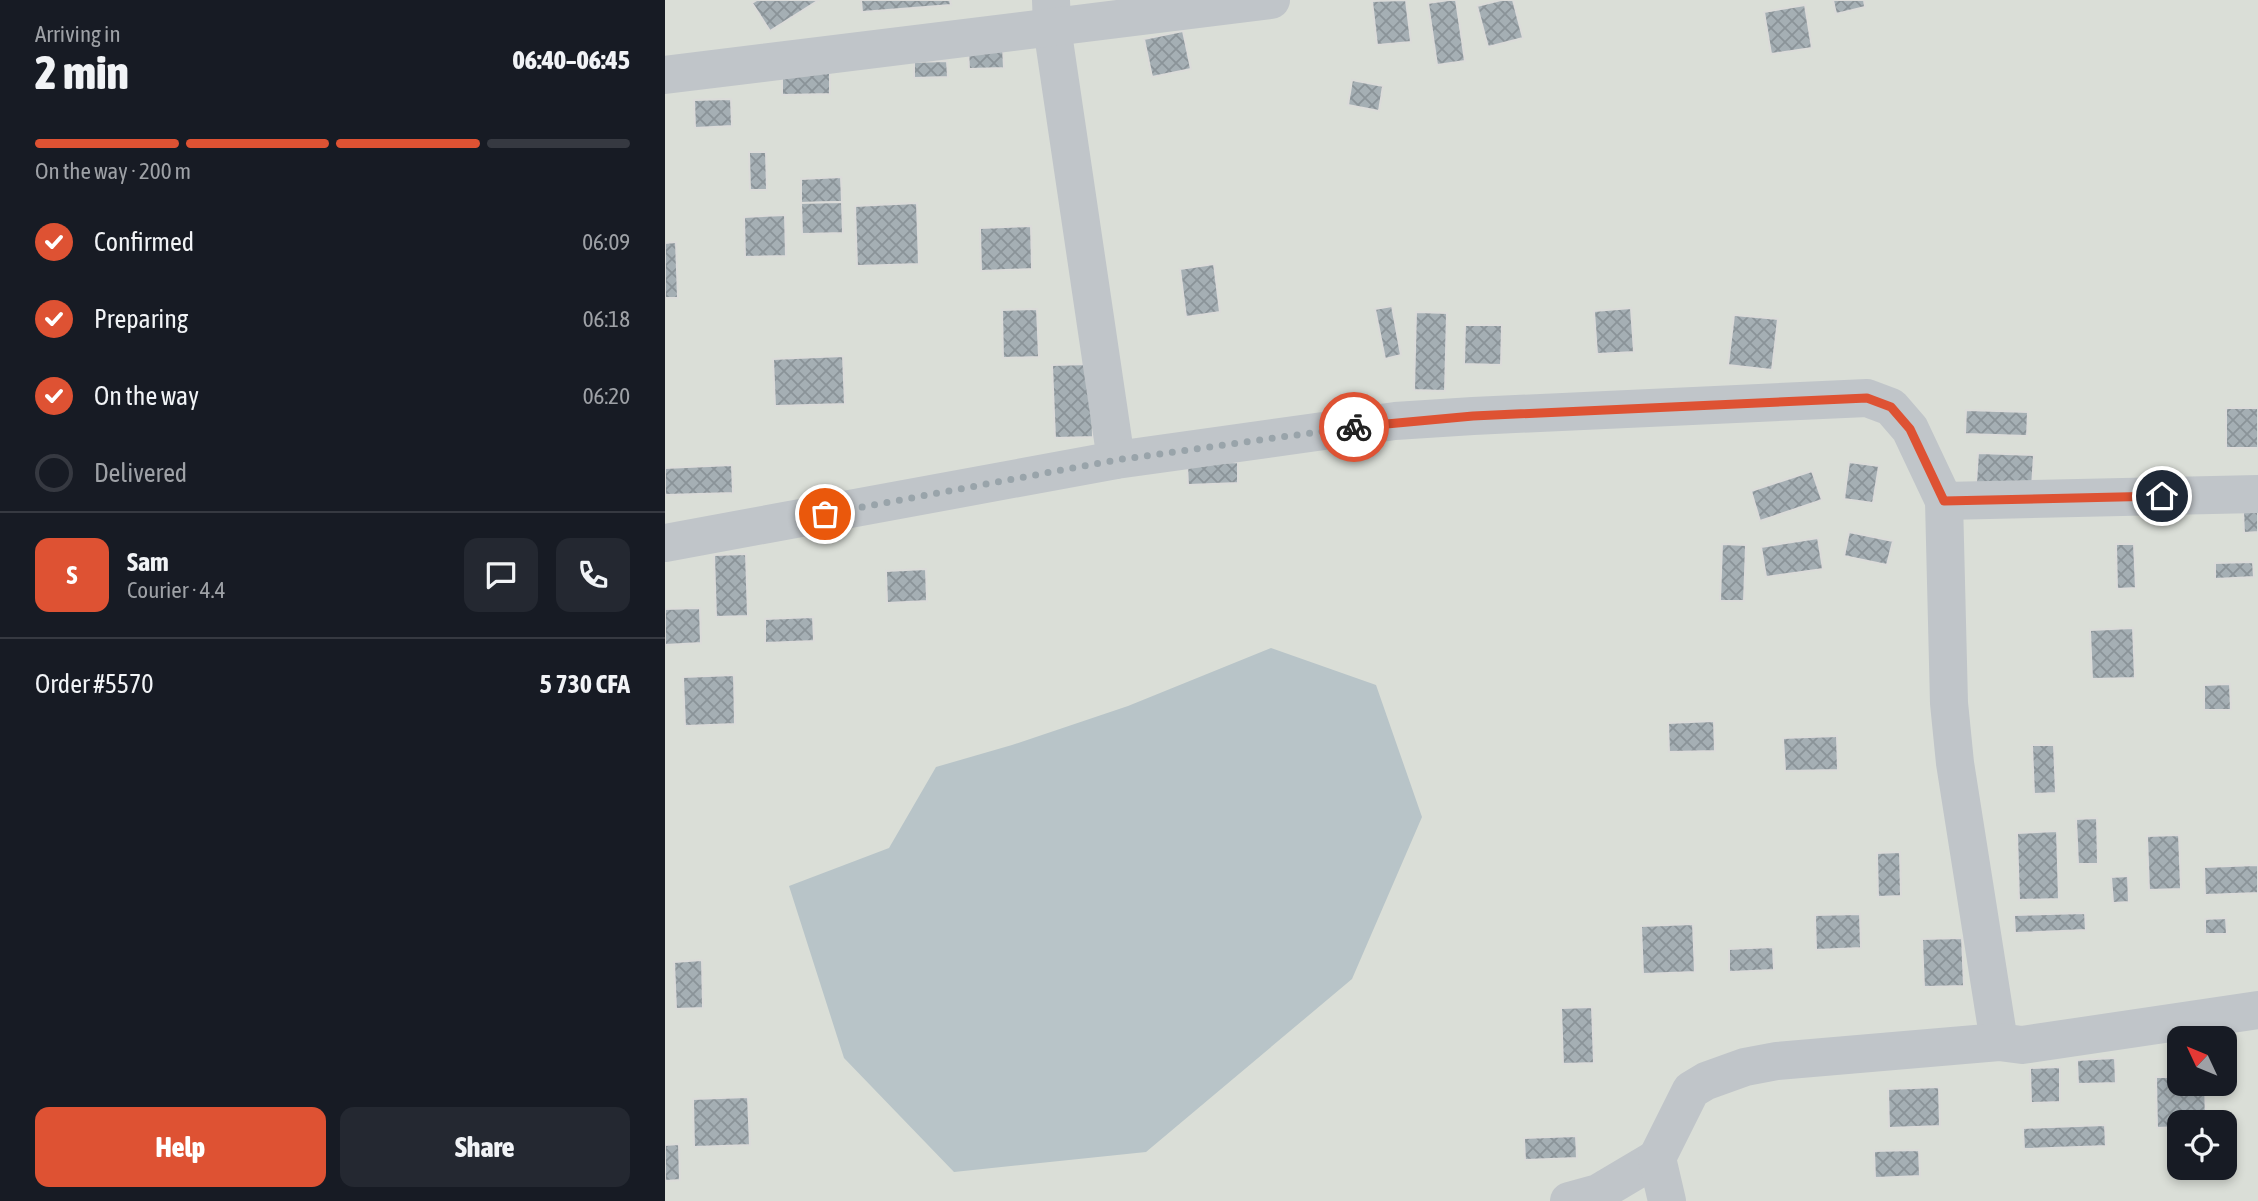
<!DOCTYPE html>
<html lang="en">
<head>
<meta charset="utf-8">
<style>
	:root { --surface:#171b24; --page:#242831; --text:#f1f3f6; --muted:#9ea1a6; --line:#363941; --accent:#de5233 }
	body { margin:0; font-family:"Asap Condensed",sans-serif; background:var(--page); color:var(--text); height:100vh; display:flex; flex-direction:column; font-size:26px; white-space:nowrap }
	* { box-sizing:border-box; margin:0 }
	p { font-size:23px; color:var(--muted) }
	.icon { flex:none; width:38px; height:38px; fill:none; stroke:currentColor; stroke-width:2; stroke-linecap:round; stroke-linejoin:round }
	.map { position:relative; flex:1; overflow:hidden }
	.drawer { display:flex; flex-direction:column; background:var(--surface); width:665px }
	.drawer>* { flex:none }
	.needle { width:46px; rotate:314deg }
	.controls { position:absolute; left:1502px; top:1026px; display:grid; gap:14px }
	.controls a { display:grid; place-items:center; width:70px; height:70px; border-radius:14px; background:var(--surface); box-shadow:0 4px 10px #0003; font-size:35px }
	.pin { position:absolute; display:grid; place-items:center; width:60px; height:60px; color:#fff; margin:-30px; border:4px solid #fff; border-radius:50%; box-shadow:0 2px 7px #0007 }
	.courier { position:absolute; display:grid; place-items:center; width:70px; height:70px; margin:-35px; border:5px solid #de5233; border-radius:50%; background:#fff; color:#222; box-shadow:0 2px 9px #0007 }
	.summary em { font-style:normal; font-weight:800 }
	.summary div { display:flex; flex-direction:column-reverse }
	.summary { display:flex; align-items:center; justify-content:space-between; height:119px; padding:0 35px }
	h1 { font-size:46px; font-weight:800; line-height:52px }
	.bar { display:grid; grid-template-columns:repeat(4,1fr); gap:10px 7px; align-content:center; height:84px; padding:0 35px }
	.bar i { height:9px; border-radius:5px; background:var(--line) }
	.bar .on { background:var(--accent) }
	.bar p { grid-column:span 4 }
	.line { display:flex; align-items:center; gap:18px; padding:0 35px; border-top:2px solid var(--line) }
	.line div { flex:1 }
	.round { display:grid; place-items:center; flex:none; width:74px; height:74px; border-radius:14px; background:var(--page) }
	ol { padding:0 35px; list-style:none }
	li { display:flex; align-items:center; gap:21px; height:77px }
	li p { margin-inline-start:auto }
	li .icon { padding:7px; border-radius:50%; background:var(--accent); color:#fff; stroke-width:4 }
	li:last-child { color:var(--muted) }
	li i { width:38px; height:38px; border:4px solid var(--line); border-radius:50% }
	.button { display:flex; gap:14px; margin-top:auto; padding:14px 35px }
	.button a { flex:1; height:80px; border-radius:14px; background:var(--accent); color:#fff; font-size:28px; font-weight:800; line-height:80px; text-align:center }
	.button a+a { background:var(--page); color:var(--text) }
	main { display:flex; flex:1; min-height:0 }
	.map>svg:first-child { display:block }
	.grass { fill:#daded7; fill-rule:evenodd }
	.water { fill:#b8c4c8 }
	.building { fill:url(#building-cross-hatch); stroke:#dbdbd9; stroke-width:2 }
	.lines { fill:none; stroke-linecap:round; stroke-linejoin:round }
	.minor { stroke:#c0c5c9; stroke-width:38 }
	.done { stroke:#99a4aa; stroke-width:7; stroke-dasharray:0 12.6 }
	.route { stroke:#de5233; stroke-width:9 }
</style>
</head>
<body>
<main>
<section class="drawer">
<div class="summary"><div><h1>2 min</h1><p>Arriving in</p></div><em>06:40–06:45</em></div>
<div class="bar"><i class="on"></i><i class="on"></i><i class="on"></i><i></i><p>On the way · 200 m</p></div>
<ol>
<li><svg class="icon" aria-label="check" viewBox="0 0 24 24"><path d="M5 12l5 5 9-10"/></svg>Confirmed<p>06:09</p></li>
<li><svg class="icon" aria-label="check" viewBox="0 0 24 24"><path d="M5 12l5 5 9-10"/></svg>Preparing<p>06:18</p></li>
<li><svg class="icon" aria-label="check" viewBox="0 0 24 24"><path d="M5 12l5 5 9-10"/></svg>On the way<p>06:20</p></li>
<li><i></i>Delivered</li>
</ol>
<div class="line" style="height:126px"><b class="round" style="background:var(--accent);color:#fff">S</b><div><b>Sam</b><p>Courier · 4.4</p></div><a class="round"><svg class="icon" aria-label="chat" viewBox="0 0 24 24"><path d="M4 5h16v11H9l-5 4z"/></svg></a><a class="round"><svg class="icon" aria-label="phone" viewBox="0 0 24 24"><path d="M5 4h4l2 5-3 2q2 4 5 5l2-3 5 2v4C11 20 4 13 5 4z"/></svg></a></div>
<div class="line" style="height:91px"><div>Order #5570</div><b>5 730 CFA</b></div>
<div class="button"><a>Help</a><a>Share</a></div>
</section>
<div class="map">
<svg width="1593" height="1201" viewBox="0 0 1593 1201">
	<defs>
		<pattern id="building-cross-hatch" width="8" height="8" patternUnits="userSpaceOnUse" patternTransform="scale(1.75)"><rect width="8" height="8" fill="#a5afb4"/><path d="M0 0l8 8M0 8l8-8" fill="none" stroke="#8a9398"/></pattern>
	</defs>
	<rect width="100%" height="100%" fill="#f9f9f7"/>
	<!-- grass -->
	<path class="grass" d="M0,0H1593V1201H0ZM1514,1038H1559V1083H1514ZM1514,1122H1559V1167H1514Z"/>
	<!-- water -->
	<polygon class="water" points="606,648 711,685 757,817 687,979 481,1152 289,1172 179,1058 124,886 224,848 271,767 347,745 463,706"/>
	<!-- building -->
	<g class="building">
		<polygon points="92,0 154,0 105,31 87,3"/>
		<polygon points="196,0 285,0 286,5 197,12"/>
		<polygon points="741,0 746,42 712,45 707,1"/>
		<polygon points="784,0 791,0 800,61 772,65 763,3"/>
		<polygon points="836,0 848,0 858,38 823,47 812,6"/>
		<polygon points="1168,0 1199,0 1200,7 1171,14"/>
		<polygon points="1140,5 1147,48 1106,54 1099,12"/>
		<polygon points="518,31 526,69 487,77 479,39"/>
		<polygon points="338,48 339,68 304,69 303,49"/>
		<polygon points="282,61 283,77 249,78 249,62"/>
		<polygon points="165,70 165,94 117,95 117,72"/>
		<polygon points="687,80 718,86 714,111 683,105"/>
		<polygon points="66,99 67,126 30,128 29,100"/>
		<polygon points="84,152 101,152 102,190 85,190"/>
		<polygon points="176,177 177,202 136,203 136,179"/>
		<polygon points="177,202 178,233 137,234 136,203"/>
		<polygon points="252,203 254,264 192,266 190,206"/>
		<polygon points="120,215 121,256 80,257 79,217"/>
		<polygon points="366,226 367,269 316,271 315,228"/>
		<polygon points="11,242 13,298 0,298 0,243"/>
		<polygon points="549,264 555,312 521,317 515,269"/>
		<polygon points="727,306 736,355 720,359 710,309"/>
		<polygon points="966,308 969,352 932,354 929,311"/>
		<polygon points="372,309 374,357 338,358 337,310"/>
		<polygon points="751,312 782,313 780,391 749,390"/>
		<polygon points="1069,315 1113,319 1107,370 1063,365"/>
		<polygon points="800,325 837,325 836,365 799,364"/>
		<polygon points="178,356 180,404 110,406 108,359"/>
		<polygon points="426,364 428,437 390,438 387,365"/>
		<rect x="1561" y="408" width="32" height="40"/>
		<polygon points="1301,410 1363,412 1362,436 1300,434"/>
		<polygon points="1313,453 1369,455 1367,487 1311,484"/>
		<polygon points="573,462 573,483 523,485 522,464"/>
		<polygon points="1184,462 1214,466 1208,503 1179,499"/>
		<polygon points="67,465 68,493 0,495 0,468"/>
		<polygon points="1147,471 1157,500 1095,521 1086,491"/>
		<polygon points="1578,510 1593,510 1593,532 1579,533"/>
		<polygon points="1184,532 1228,541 1222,565 1179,556"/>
		<polygon points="1153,538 1158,569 1101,577 1096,547"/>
		<polygon points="1057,544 1081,545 1079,601 1055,601"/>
		<polygon points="1451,544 1469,544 1471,588 1452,589"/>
		<polygon points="81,554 83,616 51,617 49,555"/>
		<polygon points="1588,562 1589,577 1550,579 1550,563"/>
		<polygon points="261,569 262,601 222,603 221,571"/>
		<polygon points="35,608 36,643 0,645 0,609"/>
		<polygon points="148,617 149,641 100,643 100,619"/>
		<polygon points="1468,628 1470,678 1427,679 1425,630"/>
		<polygon points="69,675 70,724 20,726 18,677"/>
		<polygon points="1565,684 1566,710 1539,710 1539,685"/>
		<polygon points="1049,721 1050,751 1004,752 1003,723"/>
		<polygon points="1172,736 1173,770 1120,771 1118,738"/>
		<polygon points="1367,745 1389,745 1391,793 1369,794"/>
		<polygon points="1432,818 1433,864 1413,864 1411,819"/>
		<polygon points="1392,831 1394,899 1354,900 1352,833"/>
		<polygon points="1514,835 1516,889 1484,890 1482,836"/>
		<polygon points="1235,852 1236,896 1213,897 1212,853"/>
		<polygon points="1593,865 1593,893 1540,895 1539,867"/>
		<polygon points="1463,876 1464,902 1448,903 1446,877"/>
		<polygon points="1420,913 1421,930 1350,933 1349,915"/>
		<polygon points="1195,914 1196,948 1151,950 1150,915"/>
		<polygon points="1561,918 1562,934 1540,934 1540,919"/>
		<polygon points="1028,924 1030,972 978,974 976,926"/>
		<polygon points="1297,938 1299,986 1259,987 1257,939"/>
		<polygon points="1108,947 1109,970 1064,972 1064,949"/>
		<polygon points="37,960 38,1008 11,1009 9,962"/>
		<polygon points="927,1007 929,1063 898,1064 896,1008"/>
		<polygon points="1450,1058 1451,1083 1413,1084 1412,1060"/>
		<polygon points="1395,1067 1395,1102 1366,1103 1365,1068"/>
		<polygon points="1491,1077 1514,1077 1514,1083 1540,1083 1541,1122 1514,1122 1514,1127 1492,1128"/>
		<polygon points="1274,1087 1275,1126 1224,1128 1223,1089"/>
		<polygon points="83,1097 85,1145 29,1147 28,1099"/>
		<polygon points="1440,1125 1441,1146 1359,1149 1358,1128"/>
		<polygon points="911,1136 912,1158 860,1160 859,1138"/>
		<polygon points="14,1144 15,1180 0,1181 0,1145"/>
		<polygon points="1254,1150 1255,1176 1210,1178 1209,1151"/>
	</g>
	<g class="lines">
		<!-- minor -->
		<g class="minor">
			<polyline points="386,0 387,27 451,460"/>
			<polyline points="0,75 606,0"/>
			<polyline points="1279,501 1593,494"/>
			<polyline points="0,543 451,460 730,421 808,416 1202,398 1226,407 1245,429 1279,501 1284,703 1290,763 1334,1042"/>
			<polyline points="904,1201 933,1193 992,1158"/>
			<polyline points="1002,1201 992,1158 1026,1090 1041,1081 1080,1067 1112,1061 1334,1042 1357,1045 1593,1010"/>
		</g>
	</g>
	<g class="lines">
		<!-- done -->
		<polyline class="done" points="160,514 451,460 689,427"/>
		<!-- route -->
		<polyline class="route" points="689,427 808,416 1202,398 1226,407 1245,429 1279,501 1497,496"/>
	</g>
</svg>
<div class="controls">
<a><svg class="needle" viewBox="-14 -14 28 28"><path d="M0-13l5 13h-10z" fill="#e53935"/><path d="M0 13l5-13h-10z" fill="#9ea1a6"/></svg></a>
<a><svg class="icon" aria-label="locate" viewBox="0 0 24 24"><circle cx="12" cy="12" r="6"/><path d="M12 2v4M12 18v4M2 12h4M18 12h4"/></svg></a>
</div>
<div class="pin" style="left:160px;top:514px;background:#ea580c"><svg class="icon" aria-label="bag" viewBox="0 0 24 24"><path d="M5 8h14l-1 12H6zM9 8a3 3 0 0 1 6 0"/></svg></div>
<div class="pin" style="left:1497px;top:496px;background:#1f2937"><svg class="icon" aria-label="home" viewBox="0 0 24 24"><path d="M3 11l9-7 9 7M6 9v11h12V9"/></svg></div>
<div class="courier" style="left:689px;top:427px"><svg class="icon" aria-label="bike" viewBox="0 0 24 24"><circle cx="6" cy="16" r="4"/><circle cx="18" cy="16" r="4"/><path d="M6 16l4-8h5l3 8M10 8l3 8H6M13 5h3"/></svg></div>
</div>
</main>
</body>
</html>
